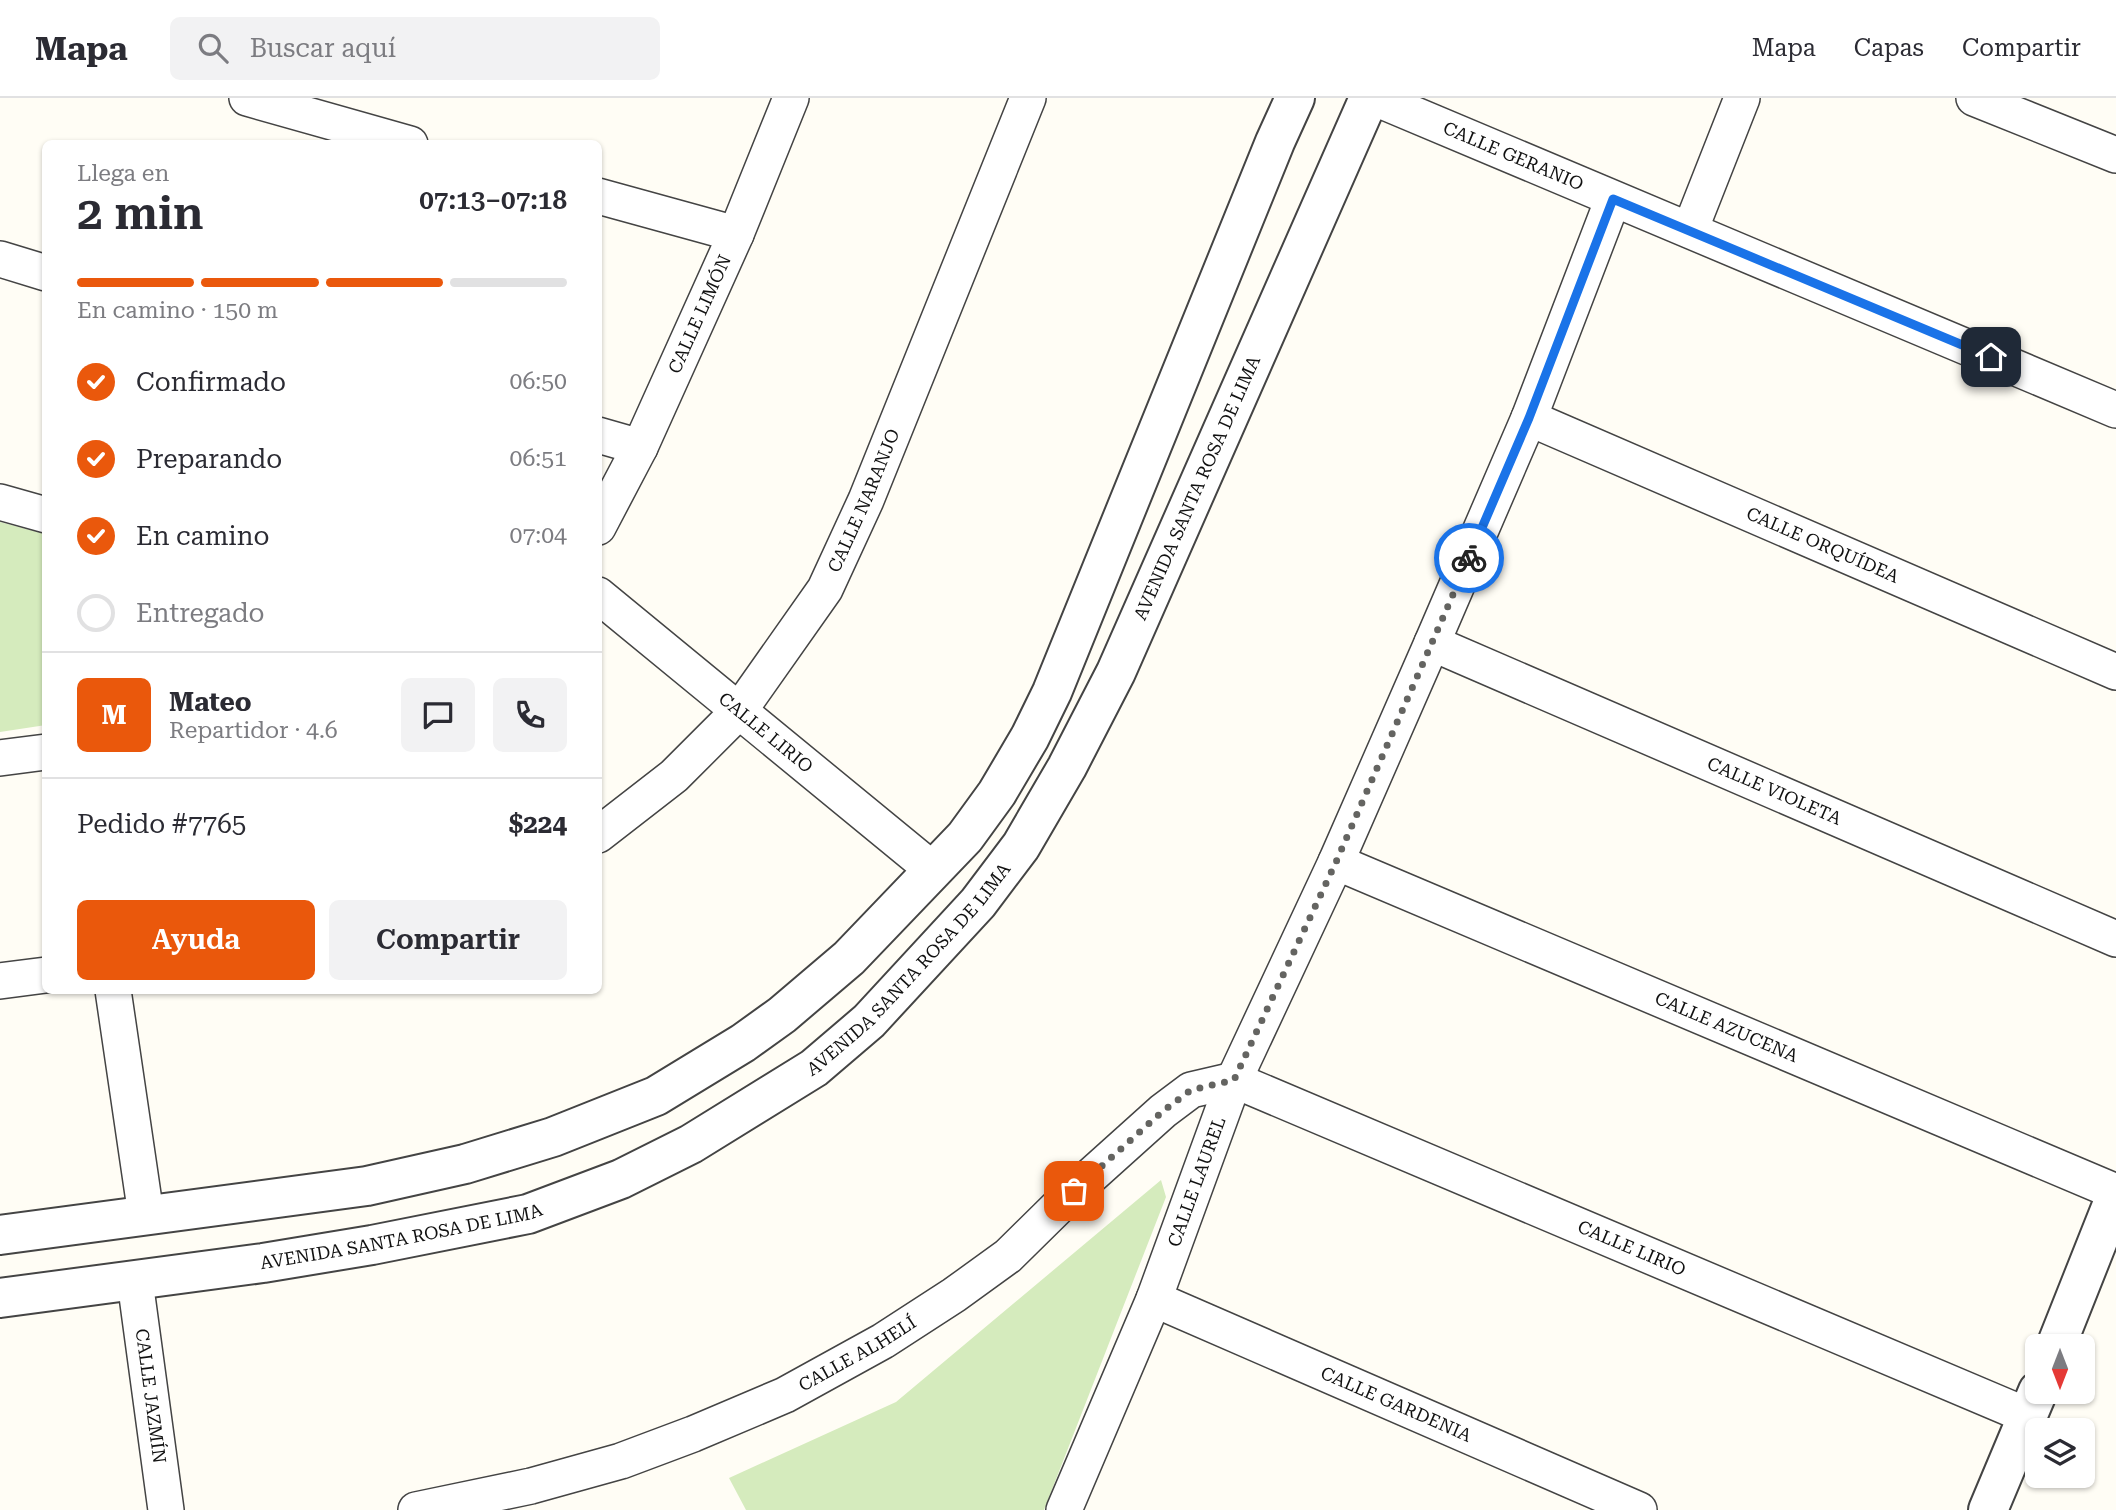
<!DOCTYPE html>
<html lang="es">
<head>
<meta charset="utf-8">
<style>
	:root { --surface:#fff; --page:#f2f2f3; --text:#2b2b33; --muted:#7c7c81; --line:#e1e1e2; --accent:#ea580c }
	body { margin:0; font-family:"Roboto Serif",serif; background:var(--page); color:var(--text); height:100vh; display:flex; flex-direction:column; font-size:26px; white-space:nowrap }
	* { box-sizing:border-box; margin:0 }
	p { font-size:23px; color:var(--muted) }
	.icon { flex:none; width:38px; height:38px; fill:none; stroke:currentColor; stroke-width:2; stroke-linecap:round; stroke-linejoin:round }
	.map { position:relative; flex:1; overflow:hidden }
	.details { position:absolute; left:42px; top:42px; width:560px; height:854px; display:flex; flex-direction:column; background:var(--surface); border-radius:10px; box-shadow:0 2px 5px #0004 }
	.details>* { flex:none }
	.needle { width:46px; rotate:180deg }
	.tools { position:absolute; left:2025px; top:1236px; display:grid; gap:14px }
	.tools a { display:grid; place-items:center; width:70px; height:70px; border-radius:10px; background:var(--surface); box-shadow:0 2px 5px #0004; font-size:35px }
	.pin { position:absolute; display:grid; place-items:center; width:60px; height:60px; color:#fff; margin:-30px; border-radius:14px; box-shadow:0 4px 10px #0006 }
	.courier { position:absolute; display:grid; place-items:center; width:70px; height:70px; margin:-35px; border:5px solid #1a73e8; border-radius:50%; background:#fff; color:#222; box-shadow:0 2px 9px #0007 }
	.overview em { font-style:normal; font-weight:600 }
	.overview div { display:flex; flex-direction:column-reverse }
	.overview { display:flex; align-items:center; justify-content:space-between; height:119px; padding:0 35px }
	h1 { font-size:46px; font-weight:600; line-height:52px }
	.bar { display:grid; grid-template-columns:repeat(4,1fr); gap:10px 7px; align-content:center; height:84px; padding:0 35px }
	.bar i { height:9px; border-radius:5px; background:var(--line) }
	.bar .selected { background:var(--accent) }
	.bar p { grid-column:span 4 }
	.line { display:flex; align-items:center; gap:18px; padding:0 35px; border-top:2px solid var(--line) }
	.line div { flex:1 }
	.round { display:grid; place-items:center; flex:none; width:74px; height:74px; border-radius:10px; background:var(--page) }
	ol { padding:0 35px; list-style:none }
	li { display:flex; align-items:center; gap:21px; height:77px }
	li p { margin-inline-start:auto }
	li .icon { padding:7px; border-radius:50%; background:var(--accent); color:#fff; stroke-width:4 }
	li:last-child { color:var(--muted) }
	li i { width:38px; height:38px; border:4px solid var(--line); border-radius:50% }
	.cta { display:flex; gap:14px; margin-top:auto; padding:14px 35px }
	.cta a { flex:1; height:80px; border-radius:10px; background:var(--accent); color:#fff; font-size:28px; font-weight:600; line-height:80px; text-align:center }
	.cta a+a { background:var(--page); color:var(--text) }
	header { display:flex; align-items:center; gap:42px; box-sizing:border-box; height:98px; padding:0 35px; background:var(--surface); border-bottom:2px solid var(--line) }
	header strong { font-size:33px }
	nav { display:flex; gap:38px; margin-inline-start:auto; font-size:24px }
	.search { width:490px; height:63px; background:var(--page); display:flex; align-items:center; gap:18px; box-sizing:border-box; padding:0 24px; border-radius:10px; color:var(--muted); font-size:26px }
	.map>svg:first-child { display:block }
	.green { fill:#d5ebbd }
	.lines { fill:none; stroke-linecap:round; stroke-linejoin:round }
	.minor-casing { stroke:#444; stroke-width:38 }
	.tertiary-casing { stroke:#444; stroke-width:42 }
	.minor { stroke:#fff; stroke-width:35 }
	.tertiary { stroke:#fff; stroke-width:38 }
	.done { stroke:#646461; stroke-width:7; stroke-dasharray:0 12.6 }
	.route { stroke:#1a73e8; stroke-width:9 }
	.labels { text-anchor:middle; stroke-width:7; stroke-linejoin:round; paint-order:stroke }
	.street-label { font-size:18px; fill:#111; stroke:#fff }
</style>
</head>
<body>
<header>
<strong>Mapa</strong>
<div class="search"><svg class="icon" aria-label="search" viewBox="0 0 24 24"><circle cx="10" cy="10" r="6"/><path d="M15 15l6 6"/></svg>Buscar aquí</div>
<nav><a>Mapa</a><a>Capas</a><a>Compartir</a></nav>
</header>
<div class="map">
<svg width="2116" height="1412" viewBox="0 0 2116 1412">
	<rect width="100%" height="100%" fill="#fffdf5"/>
	<!-- green -->
	<g class="green">
		<polygon points="0,424 45,436 46,627 0,634"/>
		<polygon points="1161,1082 1166,1099 1044,1412 746,1412 729,1380 896,1304"/>
	</g>
	<g class="lines">
		<defs>
			<g id="minor">
				<polyline points="247,0 410,46"/>
				<path id="s1" d="M1375,0L2116,312"/>
				<polyline points="1974,0 2116,57"/>
				<polyline points="598,98 736,136"/>
				<polyline points="1690,132 1742,0"/>
				<polyline points="0,161 46,175"/>
				<path id="s2" d="M1529,320L2116,574"/>
				<polyline points="598,337 640,349"/>
				<polyline points="0,404 46,417"/>
				<path id="s3" d="M598,429L640,349L736,136L791,0"/>
				<path id="s4" d="M598,497L933,772"/>
				<path id="s5" d="M1432,545L2116,841"/>
				<polyline points="0,660 46,654"/>
				<path id="s6" d="M598,737L674,678L739,613L825,491L866,402L1028,0"/>
				<path id="s7" d="M1336,764L2116,1094"/>
				<polyline points="0,883 46,877"/>
				<polyline points="113,892 146,1117"/>
				<path id="s8" d="M135,1183L166,1412"/>
				<path id="s9" d="M1154,1201L1639,1412"/>
				<path id="s10" d="M416,1412L531,1388L621,1363L693,1336L785,1297L883,1243L954,1197L1008,1158L1074,1093L1163,1013L1191,992L1234,982L2028,1318"/>
				<path id="s11" d="M1064,1412L1154,1201L1234,982L1336,764L1432,545L1529,320L1613,101"/>
			</g>
			<g id="tertiary">
				<polyline points="0,1137 367,1088 465,1066 553,1039 656,998 743,945 782,917 849,860 965,739 997,695 1030,639 1052,594 1275,44 1295,0"/>
				<path id="s12" d="M0,1200L263,1165L372,1147L528,1116L621,1081L691,1046L814,970L869,923L978,805L1021,748L1067,669L1116,574L1369,0"/>
				<polyline points="2056,1248 2116,1097"/>
				<polyline points="1988,1412 2038,1293"/>
			</g>
		</defs>
		<!-- minor casing -->
		<use href="#minor" class="minor-casing"/>
		<!-- tertiary casing -->
		<use href="#tertiary" class="tertiary-casing"/>
		<!-- minor -->
		<use href="#minor" class="minor"/>
		<!-- tertiary -->
		<use href="#tertiary" class="tertiary"/>
	</g>
	<g class="lines">
		<!-- done -->
		<polyline class="done" points="1074,1093 1163,1013 1191,992 1234,982 1336,764 1469,460"/>
		<!-- route -->
		<polyline class="route" points="1469,460 1529,320 1613,101 1991,259"/>
	</g>
	<g class="labels">
		<!-- street labels -->
		<g class="street-label">
			<text dy="6" stroke="none"><textPath href="#s1" startOffset="150">CALLE GERANIO</textPath></text>
			<text dy="6" stroke="none"><textPath href="#s3" startOffset="236">CALLE LIMÓN</textPath></text>
			<text dy="6" stroke="none"><textPath href="#s12" startOffset="1561">AVENIDA SANTA ROSA DE LIMA</textPath></text>
			<text dy="6" stroke="none"><textPath href="#s6" startOffset="434">CALLE NARANJO</textPath></text>
			<text dy="6" stroke="none"><textPath href="#s2" startOffset="320">CALLE ORQUÍDEA</textPath></text>
			<text dy="6" stroke="none"><textPath href="#s4" startOffset="217">CALLE LIRIO</textPath></text>
			<text dy="6" stroke="none"><textPath href="#s5" startOffset="373">CALLE VIOLETA</textPath></text>
			<text dy="6" stroke="none"><textPath href="#s12" startOffset="994">AVENIDA SANTA ROSA DE LIMA</textPath></text>
			<text dy="6" stroke="none"><textPath href="#s7" startOffset="424">CALLE AZUCENA</textPath></text>
			<text dy="6" stroke="none"><textPath href="#s11" startOffset="354">CALLE LAUREL</textPath></text>
			<text dy="6" stroke="none"><textPath href="#s12" startOffset="406">AVENIDA SANTA ROSA DE LIMA</textPath></text>
			<text dy="6" stroke="none"><textPath href="#s10" startOffset="1374">CALLE LIRIO</textPath></text>
			<text dy="6" stroke="none"><textPath href="#s10" startOffset="471">CALLE ALHELÍ</textPath></text>
			<text dy="6" stroke="none"><textPath href="#s8" startOffset="116">CALLE JAZMÍN</textPath></text>
			<text dy="6" stroke="none"><textPath href="#s9" startOffset="264">CALLE GARDENIA</textPath></text>
		</g>
	</g>
</svg>
<div class="tools">
<a><svg class="needle" viewBox="-14 -14 28 28"><path d="M0-13l5 13h-10z" fill="#e53935"/><path d="M0 13l5-13h-10z" fill="#7c7c81"/></svg></a>
<a><svg class="icon" aria-label="layers" viewBox="0 0 24 24"><path d="M12 4l9 5-9 5-9-5zM3 14l9 5 9-5"/></svg></a>
</div>
<div class="pin" style="left:1074px;top:1093px;background:#ea580c"><svg class="icon" aria-label="bag" viewBox="0 0 24 24"><path d="M5 8h14l-1 12H6zM9 8a3 3 0 0 1 6 0"/></svg></div>
<div class="pin" style="left:1991px;top:259px;background:#1f2937"><svg class="icon" aria-label="home" viewBox="0 0 24 24"><path d="M3 11l9-7 9 7M6 9v11h12V9"/></svg></div>
<div class="courier" style="left:1469px;top:460px"><svg class="icon" aria-label="bike" viewBox="0 0 24 24"><circle cx="6" cy="16" r="4"/><circle cx="18" cy="16" r="4"/><path d="M6 16l4-8h5l3 8M10 8l3 8H6M13 5h3"/></svg></div>
<section class="details">
<div class="overview"><div><h1>2 min</h1><p>Llega en</p></div><em>07:13–07:18</em></div>
<div class="bar"><i class="selected"></i><i class="selected"></i><i class="selected"></i><i></i><p>En camino · 150 m</p></div>
<ol>
<li><svg class="icon" aria-label="check" viewBox="0 0 24 24"><path d="M5 12l5 5 9-10"/></svg>Confirmado<p>06:50</p></li>
<li><svg class="icon" aria-label="check" viewBox="0 0 24 24"><path d="M5 12l5 5 9-10"/></svg>Preparando<p>06:51</p></li>
<li><svg class="icon" aria-label="check" viewBox="0 0 24 24"><path d="M5 12l5 5 9-10"/></svg>En camino<p>07:04</p></li>
<li><i></i>Entregado</li>
</ol>
<div class="line" style="height:126px"><b class="round" style="background:var(--accent);color:#fff">M</b><div><b>Mateo</b><p>Repartidor · 4.6</p></div><a class="round"><svg class="icon" aria-label="chat" viewBox="0 0 24 24"><path d="M4 5h16v11H9l-5 4z"/></svg></a><a class="round"><svg class="icon" aria-label="phone" viewBox="0 0 24 24"><path d="M5 4h4l2 5-3 2q2 4 5 5l2-3 5 2v4C11 20 4 13 5 4z"/></svg></a></div>
<div class="line" style="height:91px"><div>Pedido #7765</div><b>$224</b></div>
<div class="cta"><a>Ayuda</a><a>Compartir</a></div>
</section>
</div>
</body>
</html>
